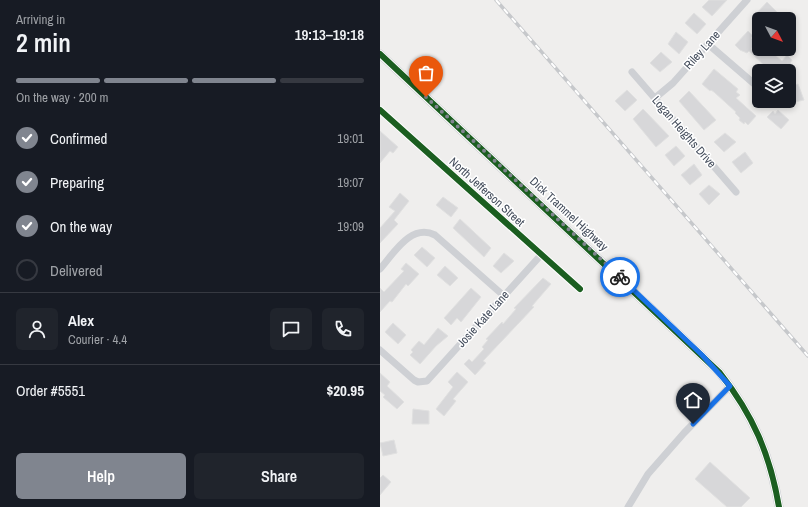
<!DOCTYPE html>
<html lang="en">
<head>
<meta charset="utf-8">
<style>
	:root { --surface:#171b24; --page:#20242c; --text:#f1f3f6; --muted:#9ea1a6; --line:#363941; --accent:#80858f }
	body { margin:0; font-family:"Archivo Narrow",sans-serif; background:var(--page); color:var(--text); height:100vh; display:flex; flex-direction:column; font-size:15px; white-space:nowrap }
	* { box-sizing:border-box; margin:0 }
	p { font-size:13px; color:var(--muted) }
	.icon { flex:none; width:22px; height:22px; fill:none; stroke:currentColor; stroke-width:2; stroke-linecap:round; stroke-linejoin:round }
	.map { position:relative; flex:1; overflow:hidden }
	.drawer { display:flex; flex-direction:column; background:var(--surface); width:380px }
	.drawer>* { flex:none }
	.needle { width:26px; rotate:131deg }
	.controls { position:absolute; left:372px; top:12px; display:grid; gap:8px }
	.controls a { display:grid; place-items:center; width:44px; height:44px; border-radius:6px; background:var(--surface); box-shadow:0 2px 6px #0003; font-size:20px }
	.pin { position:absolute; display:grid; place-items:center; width:34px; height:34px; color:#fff; margin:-41px -17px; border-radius:50% 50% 50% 0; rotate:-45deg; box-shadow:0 0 4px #0007 }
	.pin .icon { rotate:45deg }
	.courier { position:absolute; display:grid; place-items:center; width:40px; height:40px; margin:-20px; border:3px solid #1a73e8; border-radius:50%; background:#fff; color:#222; box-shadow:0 1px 5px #0007 }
	.head em { font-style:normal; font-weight:600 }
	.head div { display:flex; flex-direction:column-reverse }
	.head { display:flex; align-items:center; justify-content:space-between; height:68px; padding:0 16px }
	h1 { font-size:26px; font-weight:600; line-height:30px }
	.bar { display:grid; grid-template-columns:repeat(4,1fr); gap:6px 4px; align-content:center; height:48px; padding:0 16px }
	.bar i { height:5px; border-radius:3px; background:var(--line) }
	.bar .current { background:var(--accent) }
	.bar p { grid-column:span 4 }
	.line { display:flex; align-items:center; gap:10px; padding:0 16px; border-top:1px solid var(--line) }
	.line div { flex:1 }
	.round { display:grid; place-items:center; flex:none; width:42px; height:42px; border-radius:6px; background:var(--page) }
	ol { padding:0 16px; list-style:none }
	li { display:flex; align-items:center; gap:12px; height:44px }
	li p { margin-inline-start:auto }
	li .icon { padding:4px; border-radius:50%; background:var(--accent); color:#fff; stroke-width:4 }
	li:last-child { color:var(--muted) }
	li i { width:22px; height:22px; border:2px solid var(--line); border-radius:50% }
	.cta { display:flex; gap:8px; margin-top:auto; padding:8px 16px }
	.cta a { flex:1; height:46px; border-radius:6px; background:var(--accent); color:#fff; font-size:16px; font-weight:600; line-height:46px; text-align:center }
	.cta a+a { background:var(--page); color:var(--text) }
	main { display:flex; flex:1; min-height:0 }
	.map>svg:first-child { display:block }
	.building { fill:#d7d7d9; stroke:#e0e0e0 }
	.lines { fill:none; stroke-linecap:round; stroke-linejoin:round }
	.minor { stroke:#ced0d4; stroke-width:7 }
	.major { stroke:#c8cbcf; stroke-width:9 }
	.rail-casing { stroke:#c6c8cb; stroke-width:3.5 }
	.rail { stroke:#fff; stroke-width:2; stroke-dasharray:6; stroke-linecap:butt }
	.cycleway-casing { stroke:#fff; stroke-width:8 }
	.cycleway { stroke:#1b5e20; stroke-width:6 }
	.done { stroke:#80858f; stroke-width:4; stroke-dasharray:0 7.2 }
	.route { stroke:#1a73e8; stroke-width:5 }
	.labels { text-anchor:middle; stroke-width:3; stroke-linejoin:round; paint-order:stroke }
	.street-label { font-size:12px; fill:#444d5c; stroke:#fff }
</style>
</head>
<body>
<main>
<section class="drawer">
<div class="head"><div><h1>2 min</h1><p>Arriving in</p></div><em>19:13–19:18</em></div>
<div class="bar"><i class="current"></i><i class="current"></i><i class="current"></i><i></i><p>On the way · 200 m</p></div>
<ol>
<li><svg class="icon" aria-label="check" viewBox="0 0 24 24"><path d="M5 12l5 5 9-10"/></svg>Confirmed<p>19:01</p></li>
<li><svg class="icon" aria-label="check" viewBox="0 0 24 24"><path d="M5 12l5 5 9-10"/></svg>Preparing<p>19:07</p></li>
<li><svg class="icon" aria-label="check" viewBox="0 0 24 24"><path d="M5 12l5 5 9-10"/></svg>On the way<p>19:09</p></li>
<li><i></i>Delivered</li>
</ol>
<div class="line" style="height:72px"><a class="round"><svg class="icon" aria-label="person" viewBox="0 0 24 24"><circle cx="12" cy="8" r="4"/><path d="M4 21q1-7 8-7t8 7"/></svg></a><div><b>Alex</b><p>Courier · 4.4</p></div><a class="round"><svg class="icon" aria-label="chat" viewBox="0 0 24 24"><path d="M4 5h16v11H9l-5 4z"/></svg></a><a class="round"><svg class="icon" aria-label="phone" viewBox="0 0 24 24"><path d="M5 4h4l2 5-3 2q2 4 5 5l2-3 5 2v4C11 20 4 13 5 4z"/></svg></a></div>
<div class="line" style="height:52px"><div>Order #5551</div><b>$20.95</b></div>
<div class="cta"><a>Help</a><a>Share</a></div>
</section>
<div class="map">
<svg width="428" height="507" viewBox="0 0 428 507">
	<rect width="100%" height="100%" fill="#efeeed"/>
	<!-- building -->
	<g class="building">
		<polygon points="329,0 347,0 332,16 322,7"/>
		<polygon points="387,2 397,12 390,19 380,19 375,15"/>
		<polygon points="314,13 326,24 317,34 305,23"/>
		<polygon points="368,31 373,36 371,38 376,43 371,49 384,49 387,52 389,50 402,61 407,55 412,60 410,63 415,68 412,71 396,71 390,66 387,68 369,51 367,53 360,50 355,45"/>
		<polygon points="296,32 308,42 299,54 288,44"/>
		<polygon points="281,52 292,62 280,72 270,63"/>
		<polygon points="334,69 358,89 356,92 360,95 356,98 376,116 368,125 365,122 364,124 359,120 360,118 355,113 356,112 334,92 331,90 330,91 322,84"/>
		<polygon points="418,84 424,100 410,103 409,87"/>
		<polygon points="247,90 257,100 245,111 235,101"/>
		<polygon points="309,91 336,120 324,130 299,101"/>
		<polygon points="263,109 289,136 276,147 253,119"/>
		<polygon points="398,110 409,120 401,129 387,117 393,111 395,114"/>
		<polygon points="0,131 18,147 13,153 10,151 0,163"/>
		<polygon points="345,133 356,142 344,152 334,142"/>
		<polygon points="296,146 305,156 294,166 285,155"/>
		<polygon points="365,152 373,163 361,173 352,162"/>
		<polygon points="314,164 322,175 310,185 301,175"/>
		<polygon points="329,185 340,194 329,205 319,194"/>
		<polygon points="20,193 29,201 14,220 18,224 0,243 0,228 15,211 9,207"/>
		<polygon points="63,197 78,208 71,217 56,205"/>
		<polygon points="80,219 111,248 104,257 73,228"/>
		<polygon points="42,247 55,258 47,267 34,255"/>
		<polygon points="124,253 134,261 121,273 113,266"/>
		<polygon points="26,263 39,274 28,286 26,284 12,302 10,301 0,312 0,288 4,292 24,271 21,269"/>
		<polygon points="65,266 78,278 70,286 57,275"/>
		<polygon points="163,278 171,284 152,306 154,307 103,361 106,363 95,375 84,364 89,359 92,362 104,349 102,347 108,340 106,339 122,322 123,324 136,309 134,308"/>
		<polygon points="91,288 101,297 81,322 77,318 71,325 64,318"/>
		<polygon points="13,323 26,335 18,344 5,332"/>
		<polygon points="58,328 68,336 56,346 40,364 30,355 33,352 31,350 39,341 44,345"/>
		<polygon points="77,372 88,382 73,399 76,401 64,416 56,409 73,387 68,382"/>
		<polygon points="0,373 10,382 7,386 24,402 17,409 3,397 5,395 0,391"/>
		<polygon points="33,409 49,411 49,424 32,424"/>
		<polygon points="14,440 17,453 3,456 0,443"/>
		<polygon points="330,462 370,498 361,507 347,507 315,479"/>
		<polygon points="3,475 11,482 0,495 0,478"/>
	</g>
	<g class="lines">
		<!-- minor -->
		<g class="minor">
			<polyline points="328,44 379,88"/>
			<polyline points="252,72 356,192"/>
			<polyline points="275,98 293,83 367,0"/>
			<polyline points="0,110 200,289"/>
			<path d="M0,269C14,253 31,223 55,235L124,296"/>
			<polyline points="0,350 34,380 38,382 47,381 161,255"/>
			<polyline points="248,507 268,474 304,433 350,386"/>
		</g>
		<!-- major -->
		<path class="major" d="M0,54L340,373C373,415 390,454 399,507"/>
		<defs>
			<polyline id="rail" points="116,0 428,356"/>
		</defs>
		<!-- rail casing -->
		<use href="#rail" class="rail-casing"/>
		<!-- rail -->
		<use href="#rail" class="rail"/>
		<defs>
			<g id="cycleway">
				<path d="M0,54L340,373C373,415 390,454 399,507"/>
				<polyline points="0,110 200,289"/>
			</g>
		</defs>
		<!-- cycleway casing -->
		<use href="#cycleway" class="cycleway-casing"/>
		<!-- cycleway -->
		<use href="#cycleway" class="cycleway"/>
	</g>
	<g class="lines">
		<!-- done -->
		<polyline class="done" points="46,97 240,277"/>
		<!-- route -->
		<polyline class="route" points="240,277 322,355 350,386 313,424"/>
	</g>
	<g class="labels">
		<!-- street labels -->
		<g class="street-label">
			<text transform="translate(322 50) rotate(-48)" y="4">Riley Lane</text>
			<text transform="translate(304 132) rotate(49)" y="4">Logan Heights Drive</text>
			<text transform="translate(107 192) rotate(42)" y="4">North Jefferson Street</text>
			<text transform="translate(189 214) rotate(43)" y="4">Dick Trammel Highway</text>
			<text transform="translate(103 319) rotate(-48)" y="4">Josie Kate Lane</text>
		</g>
	</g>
</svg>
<div class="controls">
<a><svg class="needle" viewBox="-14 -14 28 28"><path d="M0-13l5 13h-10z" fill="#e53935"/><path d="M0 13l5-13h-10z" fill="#9ea1a6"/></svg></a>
<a><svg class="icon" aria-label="layers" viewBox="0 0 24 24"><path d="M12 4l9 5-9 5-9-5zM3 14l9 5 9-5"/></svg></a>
</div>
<div class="pin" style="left:46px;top:97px;background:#ea580c"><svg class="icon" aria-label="bag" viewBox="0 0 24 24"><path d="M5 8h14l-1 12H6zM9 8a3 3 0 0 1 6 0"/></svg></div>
<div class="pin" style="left:313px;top:424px;background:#1f2937"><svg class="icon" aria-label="home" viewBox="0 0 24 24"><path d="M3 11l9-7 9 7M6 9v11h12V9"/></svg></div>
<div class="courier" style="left:240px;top:277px"><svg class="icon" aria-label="bike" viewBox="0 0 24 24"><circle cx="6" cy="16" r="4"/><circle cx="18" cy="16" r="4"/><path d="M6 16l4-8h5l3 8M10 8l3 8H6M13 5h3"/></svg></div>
</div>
</main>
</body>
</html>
